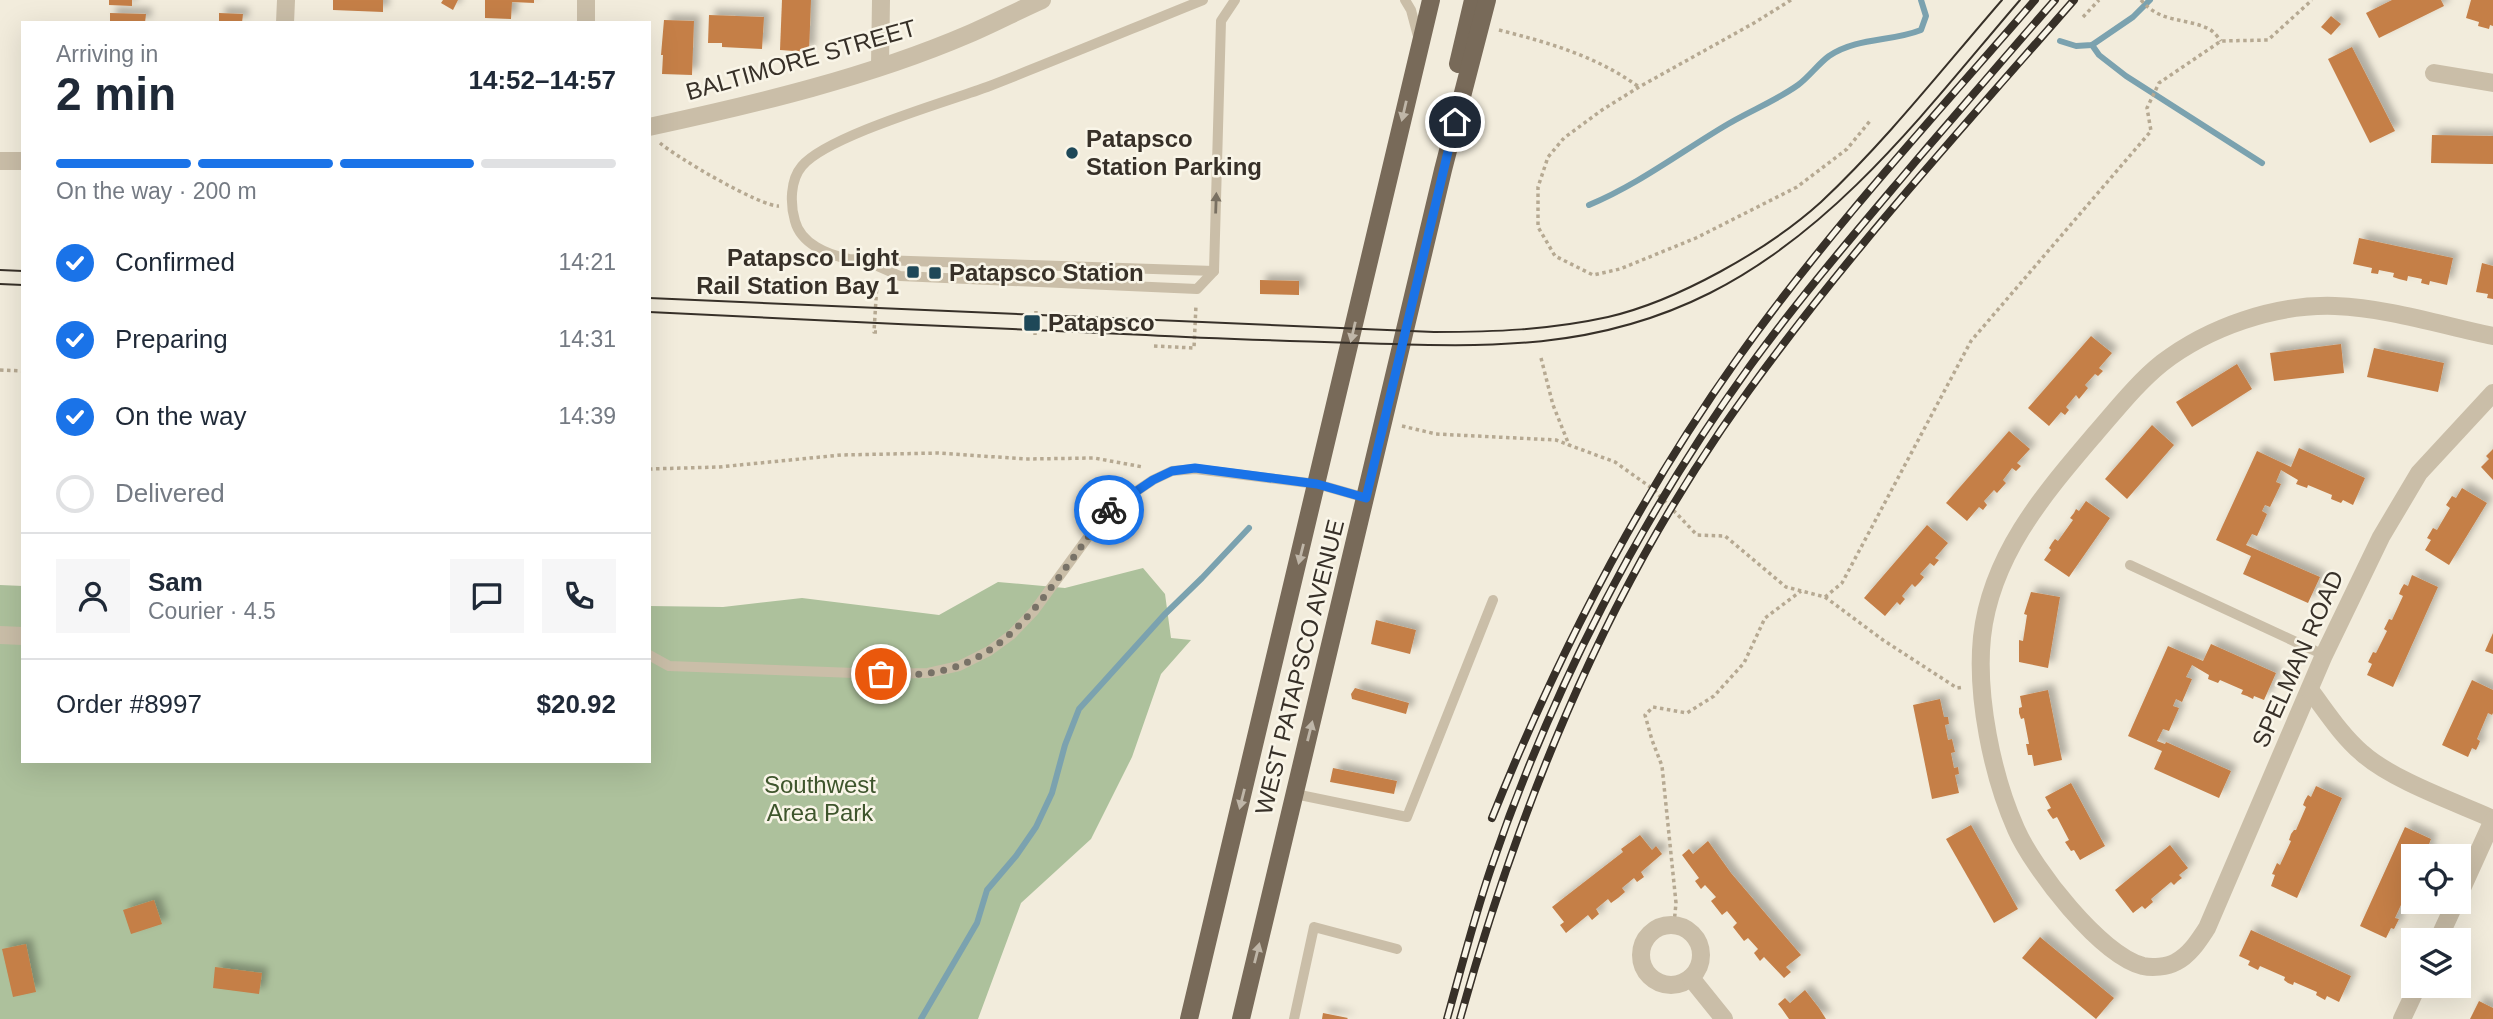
<!DOCTYPE html>
<html lang="en">
<head>
<meta charset="utf-8">
<style>
	:root { --surface:#fff; --page:#f6f6f7; --text:#1f2937; --muted:#747a83; --line:#e0e1e3; --accent:#1a73e8 }
	body { margin:0; font-family:Helvetica,sans-serif; background:var(--page); color:var(--text); height:100vh; display:flex; flex-direction:column; font-size:26px; white-space:nowrap }
	* { box-sizing:border-box; margin:0 }
	p { font-size:23px; color:var(--muted) }
	.icon { flex:none; width:38px; height:38px; fill:none; stroke:currentColor; stroke-width:2; stroke-linecap:round; stroke-linejoin:round }
	.map { position:relative; flex:1; overflow:hidden }
	.side { position:absolute; left:21px; top:21px; width:630px; height:742px; display:flex; flex-direction:column; background:var(--surface); border-radius:0px; box-shadow:0 7px 28px #0002 }
	.side>* { flex:none }
	.fabs { position:absolute; left:2401px; top:844px; display:grid; gap:14px }
	.fabs a { display:grid; place-items:center; width:70px; height:70px; border-radius:0px; background:var(--surface); box-shadow:0 7px 28px #0002; font-size:35px }
	.pin { position:absolute; display:grid; place-items:center; width:60px; height:60px; color:#fff; margin:-30px; border:4px solid #fff; border-radius:50%; box-shadow:0 2px 7px #0007 }
	.courier { position:absolute; display:grid; place-items:center; width:70px; height:70px; margin:-35px; border:5px solid #1a73e8; border-radius:50%; background:#fff; color:#222; box-shadow:0 2px 9px #0007 }
	.overview em { font-style:normal; font-weight:700 }
	.overview div { display:flex; flex-direction:column-reverse }
	.overview { display:flex; align-items:center; justify-content:space-between; height:119px; padding:0 35px }
	h1 { font-size:46px; font-weight:700; line-height:52px }
	.bar { display:grid; grid-template-columns:repeat(4,1fr); gap:10px 7px; align-content:center; height:84px; padding:0 35px }
	.bar i { height:9px; border-radius:5px; background:var(--line) }
	.bar .current { background:var(--accent) }
	.bar p { grid-column:span 4 }
	.line { display:flex; align-items:center; gap:18px; padding:0 35px; border-top:2px solid var(--line) }
	.line div { flex:1 }
	.round { display:grid; place-items:center; flex:none; width:74px; height:74px; border-radius:0px; background:var(--page) }
	ol { padding:0 35px; list-style:none }
	li { display:flex; align-items:center; gap:21px; height:77px }
	li p { margin-inline-start:auto }
	li .icon { padding:7px; border-radius:50%; background:var(--accent); color:#fff; stroke-width:4 }
	li:last-child { color:var(--muted) }
	li i { width:38px; height:38px; border:4px solid var(--line); border-radius:50% }
	.map>svg:first-child { display:block }
	.green { fill:#adc19c }
	.lines { fill:none; stroke-linecap:round; stroke-linejoin:round }
	.stream { stroke:#7ba2af; stroke-width:6 }
	.building { fill:#c57f47; filter:url(#shadow) }
	.path { stroke:#b6a992; stroke-width:3.5; stroke-dasharray:3.5 3.5; stroke-linecap:butt }
	.service { stroke:#cabea8; stroke-width:10 }
	.minor { stroke:#cabea8; stroke-width:18 }
	.primary { stroke:#786a59; stroke-width:18 }
	.tram { stroke:#373028; stroke-width:2 }
	.rail-casing { stroke:#373028; stroke-width:8 }
	.rail { stroke:#f9f5e8; stroke-width:5; stroke-dasharray:16; stroke-linecap:butt }
	.oneway { fill:#bfb6a8 }
	.oneway2 { fill:#797062 }
	.done { stroke:#787267; stroke-width:7; stroke-dasharray:0 12.6 }
	.route { stroke:#1a73e8; stroke-width:9 }
	.poi-dot { fill:#1e4858; stroke:#f9f5e8; stroke-width:2.5 }
	.labels { text-anchor:middle; stroke-width:5; stroke-linejoin:round; paint-order:stroke }
	.street-label { font-size:24px; fill:#373028; stroke:#f9f5e8 }
	.poi-label { font-size:24px; font-weight:bold; fill:#373028; stroke:#f9f5e8; text-anchor:start }
	.park-label { font-size:24px; fill:#3e552c; stroke:#f9f5e8 }
</style>
</head>
<body>
<div class="map">
<svg width="2493" height="1019" viewBox="0 0 2493 1019">
	<defs>
		<filter id="shadow"><feDropShadow dx="6" dy="-6" stdDeviation="3.5" flood-color="#0004"/></filter>
	</defs>
	<rect width="100%" height="100%" fill="#f2ecdc"/>
	<!-- green -->
	<polygon class="green" points="1143,568 1165,594 1171,638 1191,640 1161,674 1132,757 1091,839 1021,903 978,1019 0,1019 0,585 23,586 23,761 649,761 649,606 723,607 802,598 939,615 998,582 1065,588"/>
	<g class="lines">
		<!-- stream -->
		<g class="stream">
			<polyline points="2060,41 2076,46 2092,45 2133,17 2150,0"/>
			<polyline points="2092,45 2099,55 2126,76 2262,163"/>
			<path d="M1589,205C1637,185 1678,154 1723,127C1747,112 1774,102 1798,85C1809,77 1818,64 1829,56C1858,37 1891,42 1921,30L1926,16L1921,0"/>
			<polyline points="921,1019 977,923 987,890 1016,856 1036,827 1052,793 1065,745 1079,709 1164,615 1202,578 1249,528"/>
		</g>
	</g>
	<!-- building -->
	<g class="building">
		<polygon points="109,0 132,0 132,6 109,5"/>
		<polygon points="333,0 383,0 383,12 333,10"/>
		<polygon points="443,0 458,0 453,10 441,3"/>
		<polygon points="485,0 534,0 534,3 512,2 511,19 485,18"/>
		<polygon points="782,0 811,0 809,52 780,50"/>
		<polygon points="2392,0 2441,0 2444,6 2379,38 2366,13"/>
		<polygon points="2471,0 2493,0 2493,26 2490,25 2489,29 2478,26 2479,22 2466,18"/>
		<polygon points="110,13 146,14 145,23 110,23"/>
		<polygon points="219,13 243,14 242,23 219,23"/>
		<polygon points="709,15 764,17 762,49 722,47 722,43 708,43"/>
		<polygon points="2331,16 2341,24 2331,35 2321,27"/>
		<polygon points="664,20 694,21 692,75 662,74 663,55 661,55"/>
		<polygon points="2352,47 2395,131 2370,143 2328,59"/>
		<polygon points="2432,135 2493,136 2493,164 2431,163"/>
		<polygon points="2359,238 2453,258 2447,285 2430,281 2429,285 2421,283 2422,279 2408,276 2407,281 2399,279 2393,277 2394,273 2379,270 2378,274 2371,273 2372,268 2353,264"/>
		<polygon points="2482,263 2493,266 2493,299 2487,298 2488,294 2476,292"/>
		<polygon points="1260,280 1299,281 1299,295 1260,294"/>
		<polygon points="2091,336 2112,353 2099,368 2103,371 2098,376 2095,374 2085,385 2088,388 2084,393 2079,399 2076,395 2066,407 2069,410 2065,415 2061,412 2049,426 2028,408"/>
		<polygon points="2341,344 2344,373 2274,381 2270,353"/>
		<polygon points="2374,348 2444,363 2438,392 2367,377"/>
		<polygon points="2237,364 2252,389 2192,427 2176,402"/>
		<polygon points="2152,425 2174,445 2127,499 2105,479"/>
		<polygon points="2009,431 2030,449 2017,463 2021,466 2016,471 2012,468 2003,480 2006,483 1997,493 1994,490 1984,501 1987,505 1983,510 1979,507 1967,521 1946,503"/>
		<polygon points="2299,448 2365,478 2353,505 2343,500 2341,503 2331,499 2332,495 2308,485 2307,488 2296,484 2298,480 2281,470 2276,482 2281,484 2270,507 2265,505 2262,511 2267,514 2257,536 2252,534 2246,545 2320,577 2308,603 2243,574 2251,556 2216,540 2257,451 2291,467"/>
		<polygon points="2493,449 2493,480 2481,467 2489,459 2486,456"/>
		<polygon points="2462,488 2487,503 2449,565 2425,550 2431,540 2427,538 2433,528 2437,530 2450,508 2446,505 2452,496 2456,498"/>
		<polygon points="2086,501 2110,518 2069,577 2044,560 2051,550 2049,548 2052,543 2055,539 2058,541 2073,520 2070,518 2074,513 2076,509 2079,511"/>
		<polygon points="1927,525 1948,543 1935,558 1939,560 1934,566 1930,563 1920,574 1924,577 1920,582 1915,587 1912,584 1902,596 1905,599 1900,605 1897,602 1885,616 1864,598"/>
		<polygon points="2412,575 2438,587 2393,687 2367,675 2372,664 2368,662 2373,652 2376,653 2387,631 2384,629 2389,619 2392,620 2403,596 2399,594 2401,589 2404,584 2408,586"/>
		<polygon points="2031,592 2060,597 2048,668 2019,662 2019,640 2023,641 2027,615 2024,614"/>
		<polygon points="1376,620 1416,630 1410,654 1371,644"/>
		<polygon points="2493,633 2493,654 2485,651"/>
		<polygon points="2211,644 2276,673 2264,700 2254,696 2253,699 2247,696 2241,694 2243,690 2220,680 2218,683 2208,679 2209,675 2192,665 2186,677 2192,679 2182,702 2176,699 2173,706 2179,708 2169,731 2163,729 2157,741 2165,744 2166,742 2231,771 2219,798 2154,769 2162,751 2128,736 2168,646 2203,661"/>
		<polygon points="2472,680 2493,690 2493,713 2492,715 2488,713 2477,739 2480,741 2479,744 2476,750 2472,748 2468,757 2442,745"/>
		<polygon points="1355,688 1409,703 1406,714 1352,699 1351,694"/>
		<polygon points="2048,690 2062,760 2034,766 2032,755 2028,755 2026,744 2029,744 2024,718 2021,719 2019,713 2019,708 2022,707 2020,696"/>
		<polygon points="1940,699 1944,717 1948,717 1949,724 1945,725 1948,740 1952,739 1955,752 1951,753 1954,768 1958,767 1959,774 1955,775 1959,793 1932,799 1913,705"/>
		<polygon points="1333,768 1397,781 1394,794 1330,782"/>
		<polygon points="2071,783 2105,846 2080,860 2074,850 2071,851 2065,842 2069,840 2057,817 2053,819 2050,815 2047,810 2051,808 2045,797"/>
		<polygon points="2316,786 2342,798 2297,898 2271,886 2275,875 2272,874 2277,863 2280,865 2291,841 2289,840 2291,834 2294,830 2296,830 2306,807 2303,805 2305,800 2308,795 2311,797"/>
		<polygon points="1971,825 2018,909 1994,923 1946,839"/>
		<polygon points="2405,827 2431,839 2427,849 2430,851 2428,856 2413,856 2413,878 2411,883 2413,885 2409,895 2406,894 2395,918 2399,919 2394,929 2391,928 2386,938 2360,926"/>
		<polygon points="1640,835 1652,850 1656,846 1662,854 1641,872 1644,877 1637,882 1634,878 1622,888 1625,892 1618,898 1611,903 1608,899 1596,909 1599,914 1592,920 1588,915 1566,933 1560,925 1564,922 1552,907 1623,852 1621,849"/>
		<polygon points="1708,841 1731,873 1801,955 1786,967 1791,972 1784,978 1764,957 1760,961 1754,953 1758,949 1748,938 1744,941 1733,927 1737,923 1727,911 1722,915 1711,901 1716,897 1705,885 1701,889 1695,881 1699,878 1682,855 1689,849 1693,854"/>
		<polygon points="2170,845 2188,868 2179,875 2182,878 2178,881 2174,885 2171,882 2151,899 2153,902 2145,909 2142,906 2133,913 2115,890"/>
		<polygon points="154,900 162,924 131,934 123,910"/>
		<polygon points="2251,930 2351,976 2339,1002 2327,996 2325,1000 2316,995 2317,992 2294,982 2293,985 2288,983 2284,980 2285,977 2260,966 2258,970 2248,965 2250,961 2239,956"/>
		<polygon points="2040,937 2114,998 2096,1019 2022,958"/>
		<polygon points="26,944 36,992 13,997 2,949"/>
		<polygon points="215,967 262,973 259,994 213,988"/>
		<polygon points="1805,990 1819,1008 1826,1019 1789,1019 1782,1009 1778,1004 1785,998 1790,1003"/>
		<polygon points="2479,1001 2493,1008 2493,1019 2470,1019"/>
		<polygon points="1323,1013 1348,1018 1347,1019 1322,1019"/>
	</g>
	<g class="lines">
		<!-- path -->
		<g class="path">
			<polyline points="1791,0 1754,23 1639,87 1602,110 1564,138 1548,157 1538,187 1538,227 1555,256 1593,275 1620,269 1696,238 1797,187 1847,149 1870,121"/>
			<path d="M2141,0C2161,24 2185,17 2209,29C2213,31 2218,37 2221,41"/>
			<polyline points="2083,17 2099,0"/>
			<path d="M1499,30C1550,43 1596,56 1639,87"/>
			<path d="M660,143C676,157 761,207 779,206"/>
			<polyline points="877,283 874,332 877,332"/>
			<polyline points="1035,335 1036,311"/>
			<polyline points="1154,346 1194,348 1196,305"/>
			<polyline points="1541,358 1553,405 1569,445"/>
			<polyline points="0,370 23,371"/>
			<polyline points="1402,426 1436,434 1556,440 1569,445 1615,462 1653,489 1697,535 1725,536 1786,587 1825,597 1883,640 1957,688 1964,687"/>
			<polyline points="649,469 719,467 841,455 938,453 1026,459 1094,458 1143,467"/>
			<polyline points="1825,597 1842,583 1971,341 2151,131 2147,108 2159,83 2221,41 2268,40 2312,0"/>
			<polyline points="1674,924 1676,903 1662,766 1652,740 1645,715 1653,707 1687,713 1714,696 1744,663 1765,618 1801,591"/>
		</g>
		<!-- service -->
		<g class="service">
			<path d="M1203,0C1131,29 1059,59 987,87C946,102 827,136 802,166C790,180 790,204 795,221C801,244 828,255 849,259L1214,271"/>
			<polyline points="1405,0 1411,10 1419,40"/>
			<polyline points="868,262 900,276 1197,289 1214,271 1221,21 1235,0"/>
			<polyline points="2130,565 2324,655"/>
			<polyline points="649,655 669,666 881,674 928,673 959,666 989,651 1011,635 1034,611 1107,511 1153,480 1172,471 1195,469 1317,484 1366,498"/>
			<polyline points="1295,794 1407,817 1493,600"/>
			<polyline points="1294,1019 1314,927 1397,949"/>
		</g>
		<!-- minor -->
		<g class="minor">
			<polyline points="285,23 286,0"/>
			<polyline points="586,23 586,0"/>
			<polyline points="880,66 881,0"/>
			<polyline points="2434,73 2493,83"/>
			<path d="M649,127C756,104 869,77 969,34C993,24 1017,11 1042,0"/>
			<polyline points="0,161 23,161"/>
			<path d="M2493,336C2441,325 2388,308 2335,306C2275,304 2209,327 2162,363C2137,383 2116,410 2095,434C2044,494 1991,555 1982,637C1976,696 1992,775 2016,829C2033,868 2100,955 2143,966C2152,968 2167,967 2176,962C2190,955 2199,940 2207,928L2324,655L2381,537L2419,473L2493,393"/>
			<polyline points="0,635 23,636"/>
			<path d="M2310,690C2326,711 2341,735 2362,753C2392,780 2455,802 2493,819"/>
			<polyline points="2459,895 2493,820"/>
			<circle cx="1671" cy="955" r="30"/>
			<polyline points="2438,940 2456,901"/>
			<polyline points="1691,978 1724,1019"/>
			<polyline points="2402,1019 2418,985"/>
		</g>
		<!-- primary -->
		<g class="primary">
			<polyline points="1458,64 1473,0"/>
			<polyline points="1189,1019 1431,0"/>
			<polyline points="1241,1019 1443,170 1487,0"/>
		</g>
		<!-- tram -->
		<g class="tram">
			<polyline points="0,270 23,271"/>
			<polyline points="0,284 23,285"/>
			<path d="M649,298L1434,332C1494,332 1549,330 1608,317C1677,301 1768,250 1821,202C1887,140 1943,68 2002,0"/>
			<path d="M649,312C815,320 980,328 1146,335C1216,339 1287,341 1357,343C1484,347 1593,352 1710,293C1839,228 1928,107 2020,0"/>
		</g>
		<defs>
			<g id="rail">
				<path d="M1492,818C1557,656 1637,500 1738,358C1828,231 1934,117 2035,0"/>
				<path d="M1447,1019C1461,969 1474,918 1491,868C1551,691 1640,518 1750,366C1803,293 1863,224 1921,155C1966,103 2010,51 2055,0"/>
				<path d="M1460,1019C1518,811 1599,609 1721,430C1826,277 1952,140 2074,0"/>
			</g>
		</defs>
		<!-- rail casing -->
		<use href="#rail" class="rail-casing"/>
		<!-- rail -->
		<use href="#rail" class="rail"/>
	</g>
	<!-- one-way arrows -->
	<defs><path id="oneway-solid" d="M-6-.8H1V-3.2L6.5 0L1 3.2V.8H-6Z" transform="scale(1.75)"/></defs>
	<g class="oneway">
		<use href="#oneway-solid" transform="translate(1404 111) rotate(103)"/>
		<use href="#oneway-solid" transform="translate(1353 332) rotate(103)"/>
		<use href="#oneway-solid" transform="translate(1301 554) rotate(104)"/>
		<use href="#oneway-solid" transform="translate(1310 731) rotate(-76)"/>
		<use href="#oneway-solid" transform="translate(1242 799) rotate(104)"/>
		<use href="#oneway-solid" transform="translate(1257 953) rotate(-76)"/>
	</g>
	<use class="oneway2" href="#oneway-solid" transform="translate(1216 203) rotate(-88)"/>
	<g class="lines">
		<!-- done -->
		<path class="done" d="M881,674C897,674 914,676 930,673C1000,662 1034,611 1073,558C1085,542 1096,524 1109,510"/>
		<!-- route -->
		<polyline class="route" points="1109,510 1153,480 1172,471 1195,468 1317,484 1366,498 1455,122"/>
	</g>
	<!-- markers -->
	<g class="poi-dot">
		<circle cx="1072" cy="153" r="7"/>
		<rect x="906" y="265" width="14" height="14" rx="3.5"/>
		<rect x="928" y="266" width="14" height="14" rx="3.5"/>
		<rect x="1023" y="314" width="18" height="18" rx="3.5"/>
	</g>
	<g class="labels">
		<!-- street labels -->
		<g class="street-label">
			<text transform="translate(801 60) rotate(-16)" y="8">BALTIMORE STREET</text>
			<text transform="translate(2298 659) rotate(-66)" y="8">SPELMAN ROAD</text>
			<text transform="translate(1300 667) rotate(-76)" y="8">WEST PATAPSCO AVENUE</text>
		</g>
		<!-- poi labels -->
		<g class="poi-label">
			<text x="1086" y="147">Patapsco<tspan x="1086" dy="28">Station Parking</tspan></text>
			<text x="899" y="266" text-anchor="end">Patapsco Light<tspan x="899" dy="28">Rail Station Bay 1</tspan></text>
			<text x="949" y="281">Patapsco Station</text>
			<text x="1048" y="331">Patapsco</text>
		</g>
		<!-- park labels -->
		<g class="park-label">
			<text x="820" y="793">Southwest<tspan x="820" dy="28">Area Park</tspan></text>
		</g>
	</g>
</svg>
<div class="fabs">
<a><svg class="icon" aria-label="locate" viewBox="0 0 24 24"><circle cx="12" cy="12" r="6"/><path d="M12 2v4M12 18v4M2 12h4M18 12h4"/></svg></a>
<a><svg class="icon" aria-label="layers" viewBox="0 0 24 24"><path d="M12 4l9 5-9 5-9-5zM3 14l9 5 9-5"/></svg></a>
</div>
<div class="pin" style="left:881px;top:674px;background:#ea580c"><svg class="icon" aria-label="bag" viewBox="0 0 24 24"><path d="M5 8h14l-1 12H6zM9 8a3 3 0 0 1 6 0"/></svg></div>
<div class="pin" style="left:1455px;top:122px;background:#1f2937"><svg class="icon" aria-label="home" viewBox="0 0 24 24"><path d="M3 11l9-7 9 7M6 9v11h12V9"/></svg></div>
<div class="courier" style="left:1109px;top:510px"><svg class="icon" aria-label="bike" viewBox="0 0 24 24"><circle cx="6" cy="16" r="4"/><circle cx="18" cy="16" r="4"/><path d="M6 16l4-8h5l3 8M10 8l3 8H6M13 5h3"/></svg></div>
<section class="side">
<div class="overview"><div><h1>2 min</h1><p>Arriving in</p></div><em>14:52–14:57</em></div>
<div class="bar"><i class="current"></i><i class="current"></i><i class="current"></i><i></i><p>On the way · 200 m</p></div>
<ol>
<li><svg class="icon" aria-label="check" viewBox="0 0 24 24"><path d="M5 12l5 5 9-10"/></svg>Confirmed<p>14:21</p></li>
<li><svg class="icon" aria-label="check" viewBox="0 0 24 24"><path d="M5 12l5 5 9-10"/></svg>Preparing<p>14:31</p></li>
<li><svg class="icon" aria-label="check" viewBox="0 0 24 24"><path d="M5 12l5 5 9-10"/></svg>On the way<p>14:39</p></li>
<li><i></i>Delivered</li>
</ol>
<div class="line" style="height:126px"><a class="round"><svg class="icon" aria-label="person" viewBox="0 0 24 24"><circle cx="12" cy="8" r="4"/><path d="M4 21q1-7 8-7t8 7"/></svg></a><div><b>Sam</b><p>Courier · 4.5</p></div><a class="round"><svg class="icon" aria-label="chat" viewBox="0 0 24 24"><path d="M4 5h16v11H9l-5 4z"/></svg></a><a class="round"><svg class="icon" aria-label="phone" viewBox="0 0 24 24"><path d="M5 4h4l2 5-3 2q2 4 5 5l2-3 5 2v4C11 20 4 13 5 4z"/></svg></a></div>
<div class="line" style="height:91px"><div>Order #8997</div><b>$20.92</b></div>
</section>
</div>
</body>
</html>
